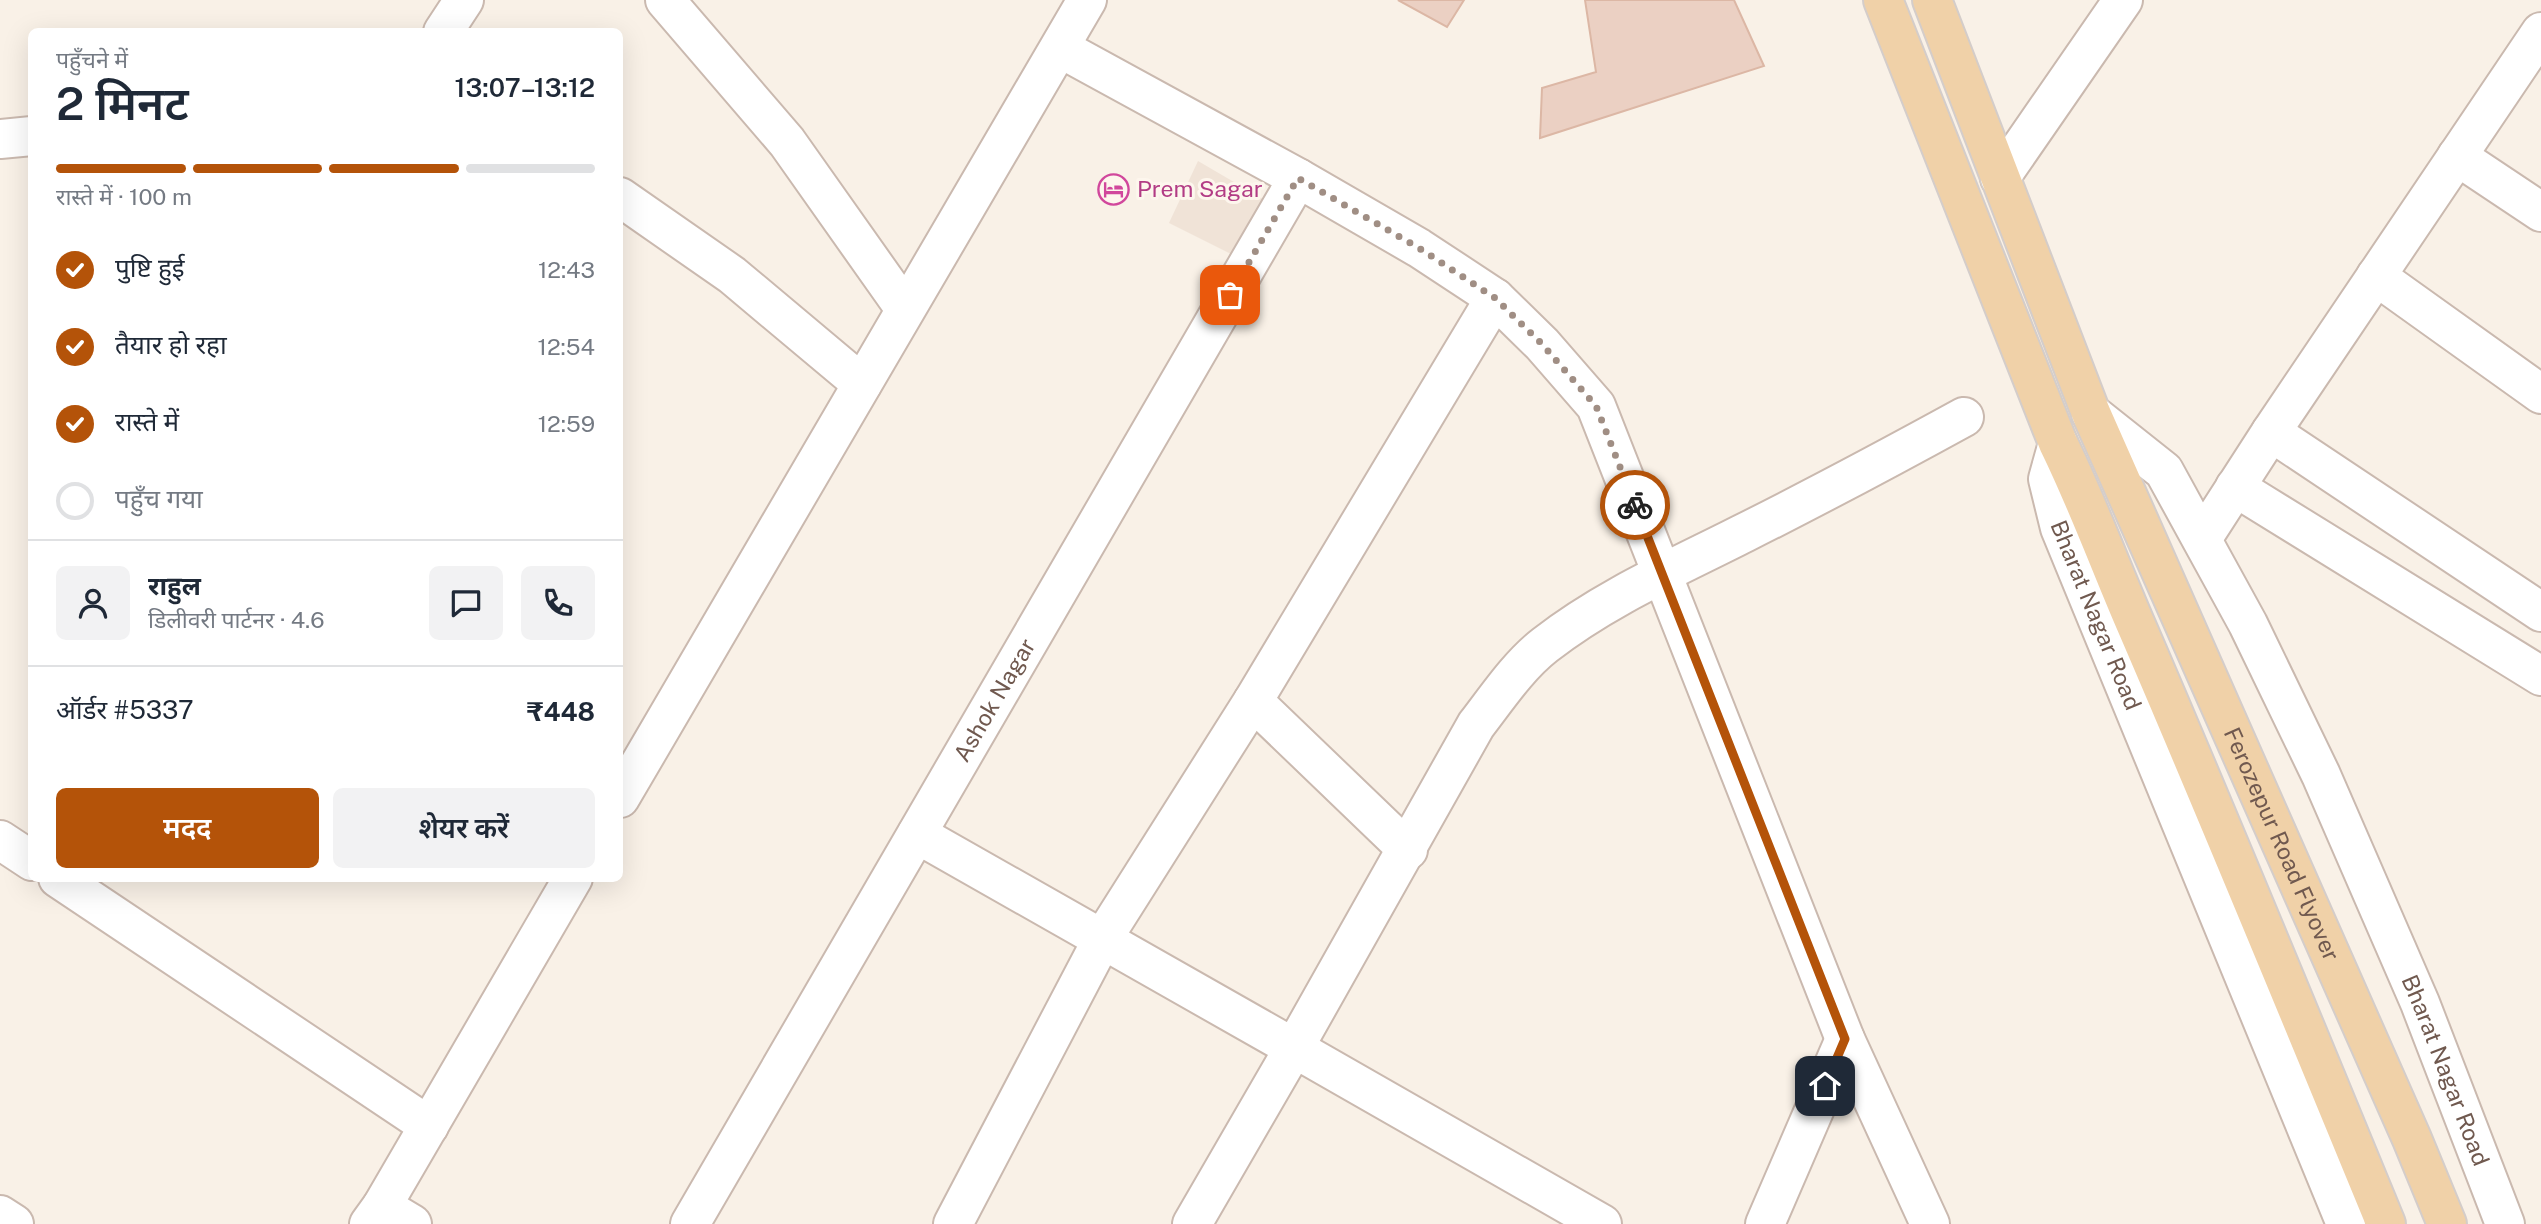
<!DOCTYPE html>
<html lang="hi">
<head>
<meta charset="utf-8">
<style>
	:root { --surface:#fff; --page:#f2f2f3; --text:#1f2937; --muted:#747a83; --line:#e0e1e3; --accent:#b45309 }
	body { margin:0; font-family:"Public Sans","Noto Sans Devanagari",sans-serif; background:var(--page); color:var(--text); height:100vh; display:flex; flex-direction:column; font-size:26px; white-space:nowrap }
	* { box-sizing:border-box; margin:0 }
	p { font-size:23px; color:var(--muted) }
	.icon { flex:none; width:38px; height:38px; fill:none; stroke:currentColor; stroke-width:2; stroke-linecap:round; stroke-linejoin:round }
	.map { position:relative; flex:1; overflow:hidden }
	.sheet { position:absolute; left:28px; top:28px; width:595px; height:854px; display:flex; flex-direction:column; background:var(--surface); border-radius:10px; box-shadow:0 7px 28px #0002 }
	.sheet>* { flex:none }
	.pin { position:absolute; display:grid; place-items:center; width:60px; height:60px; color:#fff; margin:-30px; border-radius:14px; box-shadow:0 4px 10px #0006 }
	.courier { position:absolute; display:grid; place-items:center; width:70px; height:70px; margin:-35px; border:5px solid #b45309; border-radius:50%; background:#fff; color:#222; box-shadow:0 2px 9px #0007 }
	.overview em { font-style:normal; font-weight:600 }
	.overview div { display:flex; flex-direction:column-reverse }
	.overview { display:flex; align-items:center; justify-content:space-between; height:119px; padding:0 28px }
	h1 { font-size:46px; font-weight:600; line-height:52px }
	.bar { display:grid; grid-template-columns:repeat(4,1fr); gap:10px 7px; align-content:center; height:84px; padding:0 28px }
	.bar i { height:9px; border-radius:5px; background:var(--line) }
	.bar .current { background:var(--accent) }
	.bar p { grid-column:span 4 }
	.line { display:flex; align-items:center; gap:18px; padding:0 28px; border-top:2px solid var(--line) }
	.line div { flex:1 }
	.round { display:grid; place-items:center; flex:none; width:74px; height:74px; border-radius:10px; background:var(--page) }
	ol { padding:0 28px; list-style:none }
	li { display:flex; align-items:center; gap:21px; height:77px }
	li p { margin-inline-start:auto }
	li .icon { padding:7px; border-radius:50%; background:var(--accent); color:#fff; stroke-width:4 }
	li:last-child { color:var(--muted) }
	li i { width:38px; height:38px; border:4px solid var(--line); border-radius:50% }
	.primary-button { display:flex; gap:14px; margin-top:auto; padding:14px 28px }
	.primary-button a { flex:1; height:80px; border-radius:10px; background:var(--accent); color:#fff; font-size:28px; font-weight:600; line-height:80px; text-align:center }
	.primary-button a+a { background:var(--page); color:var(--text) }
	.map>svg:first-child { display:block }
	.residential { fill:#f0e3d7 }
	.building { fill:#ebd0c3; stroke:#dcb7a5; stroke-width:2 }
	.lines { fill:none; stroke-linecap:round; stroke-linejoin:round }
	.minor-casing { stroke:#cab9af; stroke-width:42 }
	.tertiary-casing { stroke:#cab9af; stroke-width:42 }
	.primary-casing { stroke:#d4cdca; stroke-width:42 }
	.minor { stroke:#fff; stroke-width:38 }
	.tertiary { stroke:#fff; stroke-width:38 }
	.primary { stroke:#f0d1a8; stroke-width:38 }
	.done { stroke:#a08e84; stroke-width:7; stroke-dasharray:0 12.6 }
	.route { stroke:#b45309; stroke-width:9 }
	.labels { text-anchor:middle; stroke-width:6; stroke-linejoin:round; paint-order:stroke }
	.hotel-label { font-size:23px; fill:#b23c85; stroke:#fdf6ed; text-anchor:start }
	.street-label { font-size:23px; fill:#70594f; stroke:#fdf6ed }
</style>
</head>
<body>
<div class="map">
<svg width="2541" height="1224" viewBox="0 0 2541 1224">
	<rect width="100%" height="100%" fill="#f9f1e7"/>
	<!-- residential -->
	<polygon class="residential" points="1198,161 1275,206 1243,260 1169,223"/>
	<!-- building -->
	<g class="building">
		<polygon points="1398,0 1464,0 1447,27"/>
		<polygon points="1585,0 1734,0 1764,66 1540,138 1542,88 1596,72"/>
	</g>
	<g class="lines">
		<defs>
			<g id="minor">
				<polyline points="665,0 787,142 905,309"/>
				<polyline points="443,32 464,0"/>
				<polyline points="1060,48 1298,178 1419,248 1495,298 1542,344 1596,406 1845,1039 1930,1224"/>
				<polyline points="0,139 32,136"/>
				<polyline points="2457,156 2541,212"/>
				<polyline points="2000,178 2123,0"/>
				<polyline points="620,197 732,275 862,384"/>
				<polyline points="2376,276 2541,394"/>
				<polyline points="2271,432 2541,612"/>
				<polyline points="2235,487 2541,676"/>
				<polyline points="2202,539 2271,432 2541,32"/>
				<path d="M917,834L1294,1048L1476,725C1497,698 1518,666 1545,645C1605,598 1677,567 1744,533C1818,496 1891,457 1964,417"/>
				<polyline points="0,840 32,861"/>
				<polyline points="1408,850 1253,701 1495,298"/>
				<polyline points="58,878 429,1126"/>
				<polyline points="382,1206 412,1224"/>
				<polyline points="0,1215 14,1224"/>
				<path id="s1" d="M690,1224L1298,178"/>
				<polyline points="953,1224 1103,938 1253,701"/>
				<polyline points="1192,1224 1294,1048 1602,1224"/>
				<polyline points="1765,1224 1845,1039"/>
			</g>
			<g id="tertiary">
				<path id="s2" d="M2091,413L2164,471L2248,624L2321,775L2420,1003L2505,1224"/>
				<path id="s3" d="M2058,443L2048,479L2060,528L2346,1224"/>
				<polyline points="620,798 1087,0"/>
				<polyline points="369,1224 382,1206 573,878"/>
			</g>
			<g id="primary">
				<path d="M1883,0L2058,443C2087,502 2109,563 2135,623C2221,822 2303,1023 2386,1224"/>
				<path id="s4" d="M1932,0L2091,413L2412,1139L2447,1224"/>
			</g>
		</defs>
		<!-- minor casing -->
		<use href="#minor" class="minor-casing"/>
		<!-- tertiary casing -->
		<use href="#tertiary" class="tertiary-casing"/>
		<!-- primary casing -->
		<use href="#primary" class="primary-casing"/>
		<!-- minor -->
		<use href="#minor" class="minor"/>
		<!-- tertiary -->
		<use href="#tertiary" class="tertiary"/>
		<!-- primary -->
		<use href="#primary" class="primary"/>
	</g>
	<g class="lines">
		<!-- done -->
		<polyline class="done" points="1230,295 1298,178 1419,248 1495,298 1542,344 1596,406 1635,505"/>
		<!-- route -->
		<polyline class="route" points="1635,505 1845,1039 1825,1086"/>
	</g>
	<!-- icons -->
	<defs>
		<symbol id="hotel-ring" viewBox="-11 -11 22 22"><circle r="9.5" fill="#fdf6ed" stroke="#d1479c" stroke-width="1.5"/><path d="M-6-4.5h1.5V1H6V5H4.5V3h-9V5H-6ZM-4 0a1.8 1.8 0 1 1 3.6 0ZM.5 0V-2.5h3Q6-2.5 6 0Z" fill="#d1479c"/></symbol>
	</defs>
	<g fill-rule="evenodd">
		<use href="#hotel-ring" x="1096" y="172" width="35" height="35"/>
	</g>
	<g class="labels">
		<!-- hotel labels -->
		<g class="hotel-label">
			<text x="1137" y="197">Prem Sagar</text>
		</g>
		<!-- street labels -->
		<g class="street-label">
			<text dy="8" stroke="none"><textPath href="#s3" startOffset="182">Bharat Nagar Road</textPath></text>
			<text dy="8" stroke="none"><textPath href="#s1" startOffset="606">Ashok Nagar</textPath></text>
			<text dy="8" stroke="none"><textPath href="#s4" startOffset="914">Ferozepur Road Flyover</textPath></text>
			<text dy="8" stroke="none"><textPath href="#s2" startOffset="756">Bharat Nagar Road</textPath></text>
		</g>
	</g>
</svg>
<div class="pin" style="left:1230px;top:295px;background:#ea580c"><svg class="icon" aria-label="bag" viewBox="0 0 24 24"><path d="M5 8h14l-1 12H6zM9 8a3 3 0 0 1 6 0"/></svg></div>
<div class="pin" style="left:1825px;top:1086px;background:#1f2937"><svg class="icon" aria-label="home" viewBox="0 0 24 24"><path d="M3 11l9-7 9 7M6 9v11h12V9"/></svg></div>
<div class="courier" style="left:1635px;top:505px"><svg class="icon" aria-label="bike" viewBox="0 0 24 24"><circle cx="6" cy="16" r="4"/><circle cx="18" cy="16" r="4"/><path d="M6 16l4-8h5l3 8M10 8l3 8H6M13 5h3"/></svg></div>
<section class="sheet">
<div class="overview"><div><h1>2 मिनट</h1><p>पहुँचने में</p></div><em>13:07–13:12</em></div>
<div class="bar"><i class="current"></i><i class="current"></i><i class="current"></i><i></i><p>रास्ते में · 100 m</p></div>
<ol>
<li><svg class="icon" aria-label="check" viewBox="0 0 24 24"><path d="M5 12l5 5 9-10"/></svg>पुष्टि हुई<p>12:43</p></li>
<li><svg class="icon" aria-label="check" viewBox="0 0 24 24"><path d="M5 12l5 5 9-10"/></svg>तैयार हो रहा<p>12:54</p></li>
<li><svg class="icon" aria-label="check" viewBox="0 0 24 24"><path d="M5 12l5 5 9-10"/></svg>रास्ते में<p>12:59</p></li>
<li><i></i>पहुँच गया</li>
</ol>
<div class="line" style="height:126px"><a class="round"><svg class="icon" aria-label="person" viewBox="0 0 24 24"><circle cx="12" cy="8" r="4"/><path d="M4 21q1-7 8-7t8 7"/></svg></a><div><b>राहुल</b><p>डिलीवरी पार्टनर · 4.6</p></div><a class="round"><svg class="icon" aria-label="chat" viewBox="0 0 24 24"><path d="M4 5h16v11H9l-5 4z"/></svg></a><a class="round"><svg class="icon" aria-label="phone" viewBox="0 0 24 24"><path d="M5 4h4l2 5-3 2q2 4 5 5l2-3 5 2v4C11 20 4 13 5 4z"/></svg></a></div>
<div class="line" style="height:91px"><div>ऑर्डर #5337</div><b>₹448</b></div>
<div class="primary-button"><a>मदद</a><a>शेयर करें</a></div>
</section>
</div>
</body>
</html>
